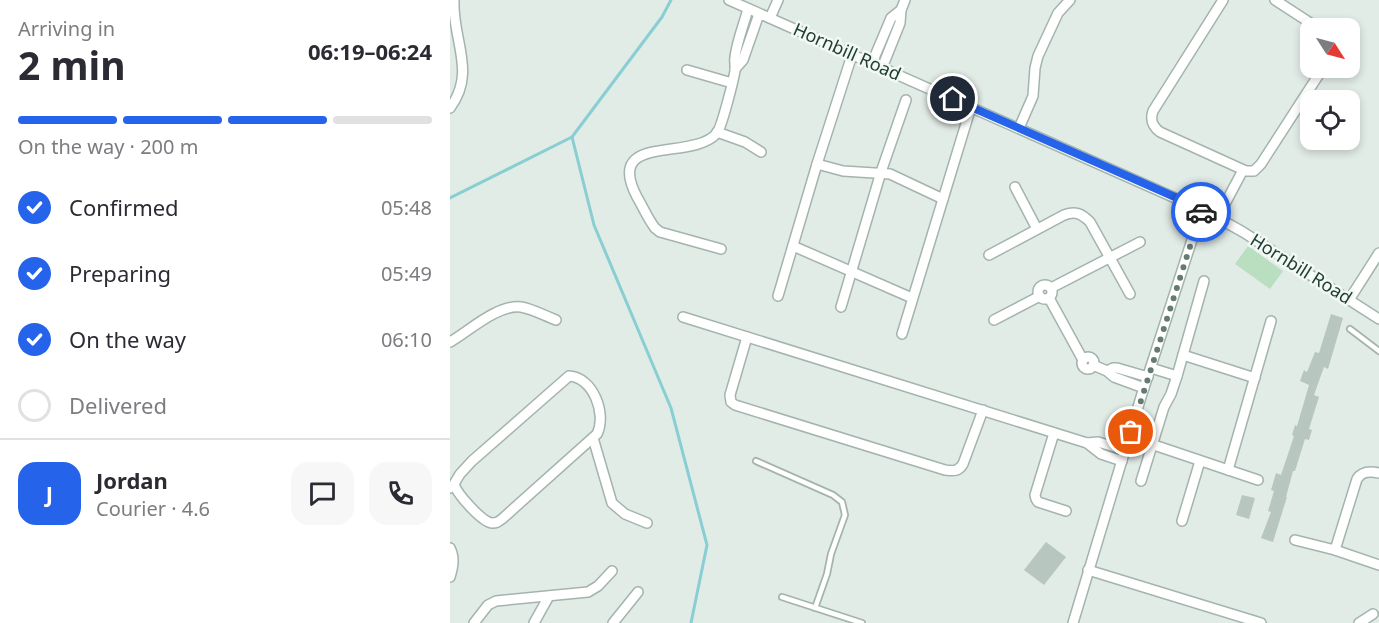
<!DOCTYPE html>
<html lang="en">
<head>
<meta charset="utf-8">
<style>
	:root { --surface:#fff; --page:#f7f7f7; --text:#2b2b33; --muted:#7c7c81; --line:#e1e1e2; --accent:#2563eb }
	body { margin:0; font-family:"Noto Sans",sans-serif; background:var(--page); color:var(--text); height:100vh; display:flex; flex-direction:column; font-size:22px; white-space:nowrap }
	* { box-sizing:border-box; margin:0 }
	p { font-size:20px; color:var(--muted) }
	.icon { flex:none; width:33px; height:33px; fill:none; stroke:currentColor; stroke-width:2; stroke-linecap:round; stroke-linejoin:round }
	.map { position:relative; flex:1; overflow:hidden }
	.details { display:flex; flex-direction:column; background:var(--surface); width:450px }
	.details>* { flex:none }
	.needle { width:39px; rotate:126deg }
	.fabs { position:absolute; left:850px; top:18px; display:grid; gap:12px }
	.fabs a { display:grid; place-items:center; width:60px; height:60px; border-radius:12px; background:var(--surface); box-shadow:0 3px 9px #0003; font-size:30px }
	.pin { position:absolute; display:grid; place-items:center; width:51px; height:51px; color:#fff; margin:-26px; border:3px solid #fff; border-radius:50%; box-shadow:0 2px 6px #0007 }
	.courier { position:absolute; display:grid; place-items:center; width:60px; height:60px; margin:-30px; border:4px solid #2563eb; border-radius:50%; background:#fff; color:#222; box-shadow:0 2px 8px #0007 }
	.summary em { font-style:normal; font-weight:700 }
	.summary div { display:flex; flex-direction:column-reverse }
	.summary { display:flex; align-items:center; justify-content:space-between; height:102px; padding:0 18px }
	h1 { font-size:39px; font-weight:700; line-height:45px }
	.bar { display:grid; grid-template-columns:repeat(4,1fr); gap:9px 6px; align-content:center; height:72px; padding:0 18px }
	.bar i { height:8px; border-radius:4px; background:var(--line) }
	.bar .active { background:var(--accent) }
	.bar p { grid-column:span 4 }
	.line { display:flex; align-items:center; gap:15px; padding:0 18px; border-top:2px solid var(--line) }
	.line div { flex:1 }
	.round { display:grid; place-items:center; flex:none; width:63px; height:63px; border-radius:18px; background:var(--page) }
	ol { padding:0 18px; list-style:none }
	li { display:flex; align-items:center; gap:18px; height:66px }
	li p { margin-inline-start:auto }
	li .icon { padding:6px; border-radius:50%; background:var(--accent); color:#fff; stroke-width:4 }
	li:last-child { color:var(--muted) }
	li i { width:33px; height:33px; border:3px solid var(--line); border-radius:50% }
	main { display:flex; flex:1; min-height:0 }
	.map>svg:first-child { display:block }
	.green { fill:#badec0 }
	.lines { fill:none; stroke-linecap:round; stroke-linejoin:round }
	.stream { stroke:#88ced3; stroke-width:3 }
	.building { fill:#b7c7bf }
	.service-casing { stroke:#a4b4ad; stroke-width:8 }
	.minor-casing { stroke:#a4b4ad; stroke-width:12 }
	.service { stroke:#fff; stroke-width:4.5 }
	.minor { stroke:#fff; stroke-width:9 }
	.done { stroke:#657b72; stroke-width:6; stroke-dasharray:0 10.8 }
	.route { stroke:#2563eb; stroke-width:8 }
	.labels { text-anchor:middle; stroke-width:5; stroke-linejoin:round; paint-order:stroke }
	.street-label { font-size:18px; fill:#213e33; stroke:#f2f9f5 }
</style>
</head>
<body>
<main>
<section class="details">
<div class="summary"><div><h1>2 min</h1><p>Arriving in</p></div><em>06:19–06:24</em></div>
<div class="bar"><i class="active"></i><i class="active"></i><i class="active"></i><i></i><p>On the way · 200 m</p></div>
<ol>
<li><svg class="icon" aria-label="check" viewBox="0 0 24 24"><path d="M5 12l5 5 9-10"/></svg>Confirmed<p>05:48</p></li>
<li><svg class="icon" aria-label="check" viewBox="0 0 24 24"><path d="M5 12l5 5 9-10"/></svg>Preparing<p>05:49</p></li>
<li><svg class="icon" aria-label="check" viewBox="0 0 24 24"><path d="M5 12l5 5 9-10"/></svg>On the way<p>06:10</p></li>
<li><i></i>Delivered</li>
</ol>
<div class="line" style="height:108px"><b class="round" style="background:var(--accent);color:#fff">J</b><div><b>Jordan</b><p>Courier · 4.6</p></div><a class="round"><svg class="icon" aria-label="chat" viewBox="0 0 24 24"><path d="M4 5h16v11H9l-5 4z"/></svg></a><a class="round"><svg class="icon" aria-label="phone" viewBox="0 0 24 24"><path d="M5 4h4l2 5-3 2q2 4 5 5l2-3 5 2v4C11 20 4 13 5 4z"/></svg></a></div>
</section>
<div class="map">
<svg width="929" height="623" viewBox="0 0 929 623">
	<rect width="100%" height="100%" fill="#e2ece7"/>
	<!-- green -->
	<polygon class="green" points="798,246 833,271 820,289 785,264"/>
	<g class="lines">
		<!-- stream -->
		<g class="stream">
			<polyline points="122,137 144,225 221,408 257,545 241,623"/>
			<polyline points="0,198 122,137 212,17 221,0"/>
		</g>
	</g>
	<!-- building -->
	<g class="building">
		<polygon points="881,314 893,318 878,369 874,367 864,395 869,397 859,429 862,430 859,440 855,439 845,471 843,471 836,497 837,497 823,542 811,538 821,512 818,511 824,491 821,490 826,473 831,475 844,436 842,435 845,425 847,426 859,385 850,381 854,370 857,372 865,352 869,353"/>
		<polygon points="792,495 805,498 799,519 786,515"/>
		<polygon points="596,542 616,557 594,585 574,570"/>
	</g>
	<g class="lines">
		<defs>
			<g id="service">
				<polyline points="900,329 929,351"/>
				<polyline points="306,461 383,495 392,502 395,515 381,554 377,574 365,608"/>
				<polyline points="332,597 412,623"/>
			</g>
			<g id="minor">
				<polyline points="279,0 759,213 793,232 929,319"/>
				<path d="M773,0L703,111C700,120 702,126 710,132L796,171H804L811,164L873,68"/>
				<polyline points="825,0 868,28"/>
				<polyline points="320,18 328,0"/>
				<polyline points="422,63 441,18 451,10"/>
				<polyline points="432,68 450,23 451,10 455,0"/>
				<polyline points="285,69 293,60 309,14"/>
				<polyline points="237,70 282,83"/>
				<path d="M0,108C27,72 2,40 4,0"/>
				<polyline points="569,128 583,96 585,68 588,56 608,13 620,0"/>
				<polyline points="267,132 295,142 311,152"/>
				<polyline points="367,164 393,171 440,174 493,199"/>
				<polyline points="565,187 587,229"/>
				<polyline points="768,217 793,170"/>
				<polyline points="343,246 462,298"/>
				<path d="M271,249L210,232L205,228C198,219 193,207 187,197C153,132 243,162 267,133C272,126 283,82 285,71C286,67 284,62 285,57C287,41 294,24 298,9"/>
				<path d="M539,255L614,215C625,211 631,213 640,222L680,294"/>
				<circle cx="595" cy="292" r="7"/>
				<polyline points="601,288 690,242"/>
				<polyline points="328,296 367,164 402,55"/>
				<polyline points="599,298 633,360"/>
				<polyline points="899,300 929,253"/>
				<polyline points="391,307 431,172 456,100"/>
				<polyline points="233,317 637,443 651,454 672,461"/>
				<polyline points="544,320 590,296"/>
				<polyline points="452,334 521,107"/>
				<path d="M297,337L280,395L281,402L285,405L495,470C503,471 508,472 513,464L533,410"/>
				<path d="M0,342C19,331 48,304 71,307C83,309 95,316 106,320"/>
				<polyline points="733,355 805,378"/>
				<circle cx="638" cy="363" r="6"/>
				<polyline points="643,365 657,371 664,377 694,388"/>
				<polyline points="701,368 727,376"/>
				<polyline points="657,371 663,368 667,368 698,377"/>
				<polyline points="604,433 585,495 586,499 588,502 616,511"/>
				<polyline points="143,438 162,503 175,514 197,523"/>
				<polyline points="637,443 648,442 675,450"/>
				<polyline points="701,444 808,480"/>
				<polyline points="778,470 821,321"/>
				<polyline points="691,481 714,407 721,394 727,376 754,281"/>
				<path d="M0,488L4,484L10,474L22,461L119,376C143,377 157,414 147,434L52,519C48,522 47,523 42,523C32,522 7,494 4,484"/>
				<polyline points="732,521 750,461"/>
				<polyline points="845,540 885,550 929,565"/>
				<path d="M0,548C5,558 3,567 0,577"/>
				<path d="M885,550L907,479C912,471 920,471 929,473"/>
				<polyline points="638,570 811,623"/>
				<polyline points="24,623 38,605 46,601 138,592 148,586 162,571"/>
				<polyline points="84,623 99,596"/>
				<polyline points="163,623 188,592"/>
				<polyline points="623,623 691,397 752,209"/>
				<polyline points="909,623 923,614"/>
			</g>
		</defs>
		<!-- service casing -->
		<use href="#service" class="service-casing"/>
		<!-- minor casing -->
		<use href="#minor" class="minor-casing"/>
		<!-- service -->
		<use href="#service" class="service"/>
		<!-- minor -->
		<use href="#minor" class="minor"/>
	</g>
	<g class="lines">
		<!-- done -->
		<polyline class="done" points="681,432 751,212"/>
		<!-- route -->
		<polyline class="route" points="503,99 752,209 751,212"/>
	</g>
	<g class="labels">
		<!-- street labels -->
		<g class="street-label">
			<text transform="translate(397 52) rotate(24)" y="6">Hornbill Road</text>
			<text transform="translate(851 269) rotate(32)" y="6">Hornbill Road</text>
		</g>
	</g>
</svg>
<div class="fabs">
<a><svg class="needle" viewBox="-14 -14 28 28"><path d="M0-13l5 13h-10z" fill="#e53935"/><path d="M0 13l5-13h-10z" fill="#7c7c81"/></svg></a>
<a><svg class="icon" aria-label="locate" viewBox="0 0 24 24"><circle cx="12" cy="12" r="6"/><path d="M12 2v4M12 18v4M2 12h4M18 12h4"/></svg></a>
</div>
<div class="pin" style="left:681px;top:432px;background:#ea580c"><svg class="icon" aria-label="bag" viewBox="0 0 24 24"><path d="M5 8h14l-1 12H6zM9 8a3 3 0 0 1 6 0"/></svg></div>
<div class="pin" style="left:503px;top:99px;background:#1f2937"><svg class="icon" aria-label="home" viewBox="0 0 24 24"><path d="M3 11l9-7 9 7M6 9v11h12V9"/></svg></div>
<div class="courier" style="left:751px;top:212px"><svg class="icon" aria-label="car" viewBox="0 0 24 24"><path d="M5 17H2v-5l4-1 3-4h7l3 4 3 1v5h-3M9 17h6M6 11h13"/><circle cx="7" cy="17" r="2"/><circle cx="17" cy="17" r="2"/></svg></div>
</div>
</main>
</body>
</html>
